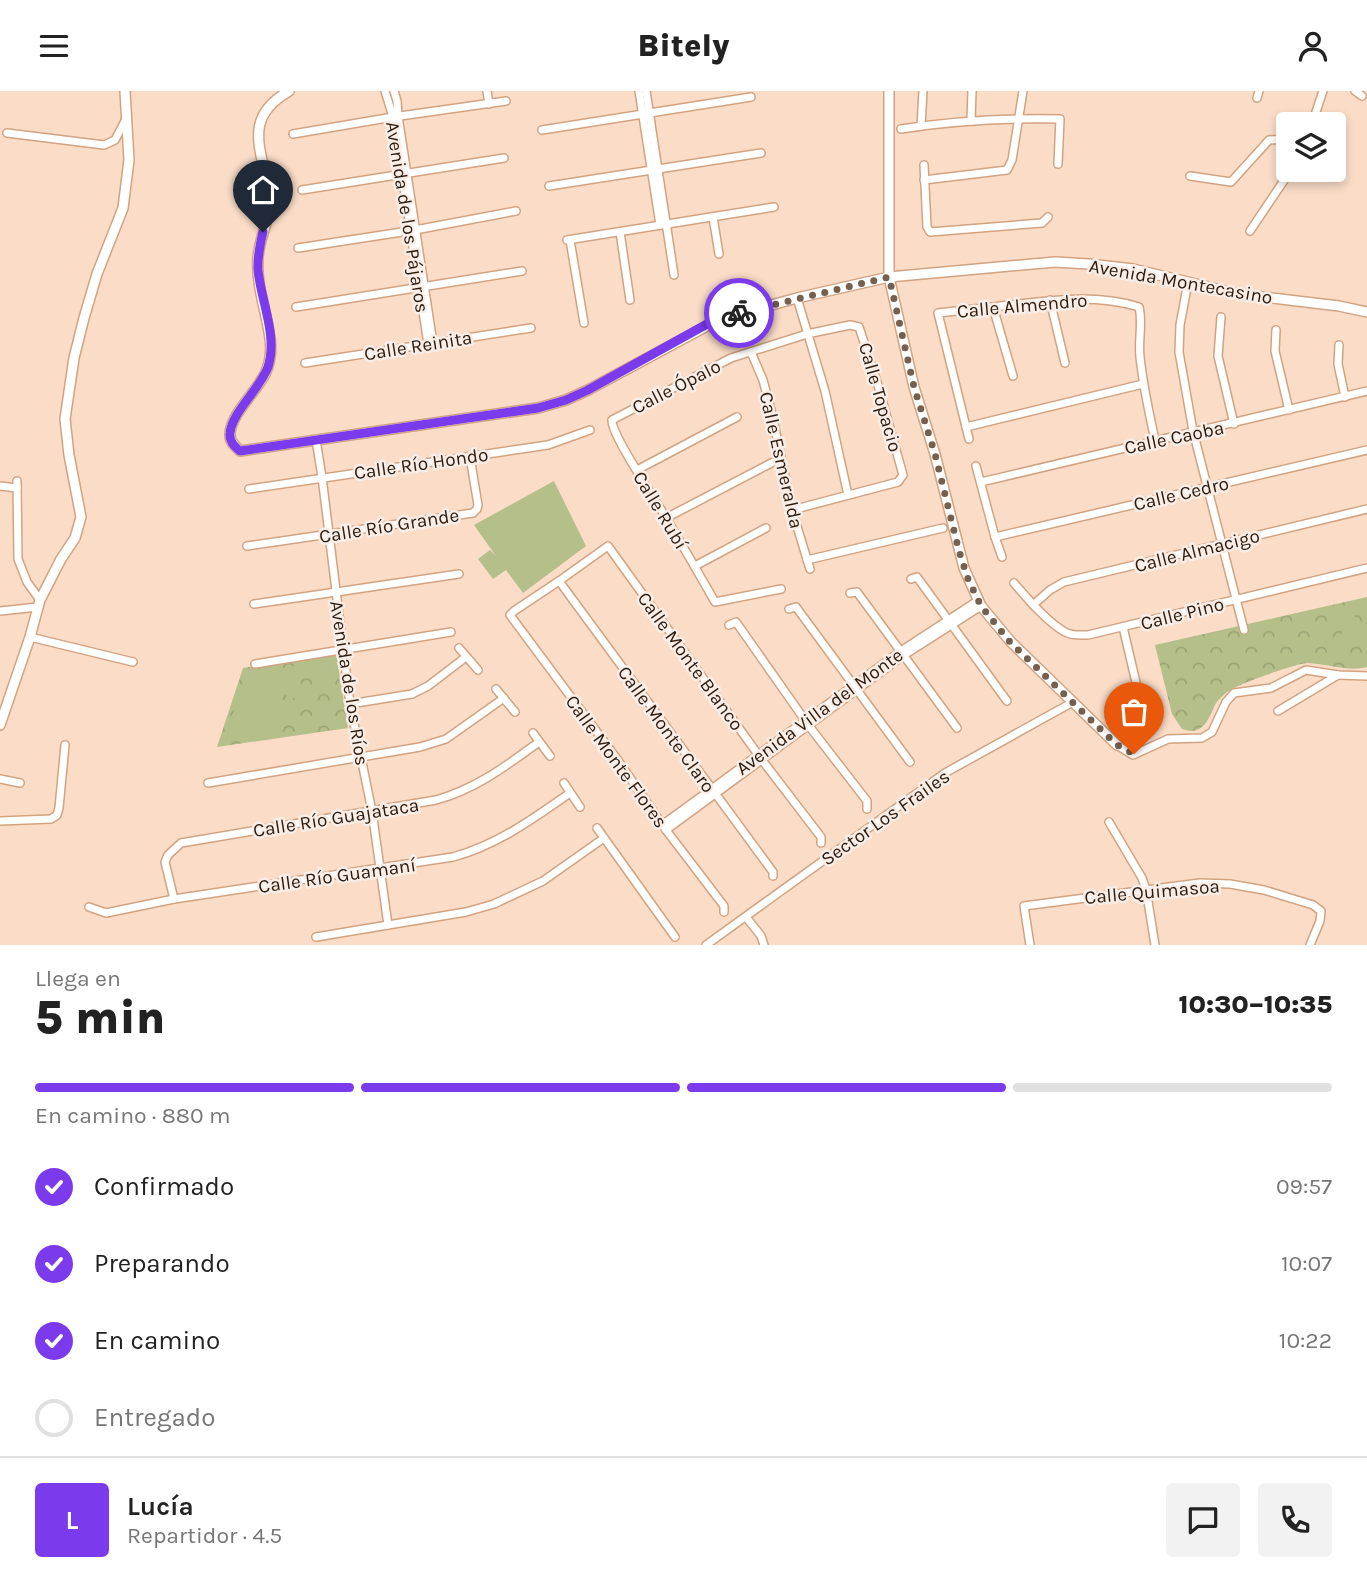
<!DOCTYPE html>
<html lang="es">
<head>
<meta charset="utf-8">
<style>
	:root { --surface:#fff; --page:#f2f2f2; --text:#222; --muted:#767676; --line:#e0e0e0; --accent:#7c3aed }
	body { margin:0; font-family:Karla,sans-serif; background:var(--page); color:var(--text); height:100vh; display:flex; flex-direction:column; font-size:26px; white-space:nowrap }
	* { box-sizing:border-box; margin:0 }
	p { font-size:23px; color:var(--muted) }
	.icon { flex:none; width:38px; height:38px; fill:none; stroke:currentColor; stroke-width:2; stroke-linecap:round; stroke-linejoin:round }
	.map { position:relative; height:854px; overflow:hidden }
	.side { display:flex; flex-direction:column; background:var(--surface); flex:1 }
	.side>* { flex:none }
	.fabs { position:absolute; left:1276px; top:21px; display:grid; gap:14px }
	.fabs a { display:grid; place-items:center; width:70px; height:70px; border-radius:7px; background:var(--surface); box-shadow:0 4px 10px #0003; font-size:35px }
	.pin { position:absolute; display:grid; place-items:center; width:60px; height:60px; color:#fff; margin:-72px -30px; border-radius:50% 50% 50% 0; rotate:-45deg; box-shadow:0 0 7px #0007 }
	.pin .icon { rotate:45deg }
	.courier { position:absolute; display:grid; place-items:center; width:70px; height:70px; margin:-35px; border:5px solid #7c3aed; border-radius:50%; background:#fff; color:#222; box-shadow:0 2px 9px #0007 }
	.summary em { font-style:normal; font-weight:800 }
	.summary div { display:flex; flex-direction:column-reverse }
	.summary { display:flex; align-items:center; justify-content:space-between; height:119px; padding:0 35px }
	h1 { font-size:46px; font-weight:800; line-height:52px }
	.bar { display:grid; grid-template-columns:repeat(4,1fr); gap:10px 7px; align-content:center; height:84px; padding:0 35px }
	.bar i { height:9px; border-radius:5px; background:var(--line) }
	.bar .selected { background:var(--accent) }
	.bar p { grid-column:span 4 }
	.line { display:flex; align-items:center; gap:18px; padding:0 35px; border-top:2px solid var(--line) }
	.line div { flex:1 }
	.round { display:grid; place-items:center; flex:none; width:74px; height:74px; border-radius:7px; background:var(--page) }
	ol { padding:0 35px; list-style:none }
	li { display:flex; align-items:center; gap:21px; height:77px }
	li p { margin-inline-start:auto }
	li .icon { padding:7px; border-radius:50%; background:var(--accent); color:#fff; stroke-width:4 }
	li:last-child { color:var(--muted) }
	li i { width:38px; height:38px; border:4px solid var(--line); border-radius:50% }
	header { display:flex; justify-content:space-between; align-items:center; height:91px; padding:0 35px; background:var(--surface); font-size:32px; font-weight:800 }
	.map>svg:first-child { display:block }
	.park { fill:url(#park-crowns) }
	.pitch { fill:#b4bf89 }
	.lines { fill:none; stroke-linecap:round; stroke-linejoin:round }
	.minor-casing { stroke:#d2a381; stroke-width:10 }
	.tertiary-casing { stroke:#d2a381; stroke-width:12 }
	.minor { stroke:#fff; stroke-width:7 }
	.tertiary { stroke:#fff; stroke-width:9 }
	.done { stroke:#755f4e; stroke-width:7; stroke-dasharray:0 12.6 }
	.route { stroke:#7c3aed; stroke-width:9 }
	.labels { text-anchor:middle; stroke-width:5; stroke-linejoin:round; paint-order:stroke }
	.street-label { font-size:19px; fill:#2d1b0d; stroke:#f8eee7 }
</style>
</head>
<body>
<header><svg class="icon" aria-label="menu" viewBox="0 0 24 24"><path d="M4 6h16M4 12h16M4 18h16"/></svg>Bitely<svg class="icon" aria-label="person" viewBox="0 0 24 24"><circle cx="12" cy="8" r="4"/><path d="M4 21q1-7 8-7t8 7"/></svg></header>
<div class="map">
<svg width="1367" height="854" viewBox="0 0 1367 854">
	<defs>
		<pattern id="park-crowns" width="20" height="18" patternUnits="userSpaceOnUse" patternTransform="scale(1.75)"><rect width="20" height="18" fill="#b4bf89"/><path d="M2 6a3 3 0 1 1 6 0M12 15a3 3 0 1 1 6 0" fill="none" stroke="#9ba475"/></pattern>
	</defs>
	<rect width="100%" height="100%" fill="#fadcc7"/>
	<!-- park -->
	<g class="park">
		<path d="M1367,506V576C1348,581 1328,573 1308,572C1297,572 1242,592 1232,598C1226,601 1220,607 1216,612C1210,623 1207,638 1193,640C1189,640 1186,639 1182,638L1172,623L1155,554Z"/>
		<polygon points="336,561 348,637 217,656 243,577"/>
	</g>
	<!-- pitch -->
	<g class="pitch">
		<polygon points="554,390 586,455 523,502 506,479 493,488 478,468 490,459 496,465 474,434"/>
		<polygon points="1353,519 1361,549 1345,553 1337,523"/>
		<polygon points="329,571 332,595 318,596 316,572"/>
		<polygon points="298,574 303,606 287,608 282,577"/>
		<path d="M277,582L284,638L281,641L232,650C227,613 246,596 277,582Z"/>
	</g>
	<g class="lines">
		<defs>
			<g id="minor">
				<polyline points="385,0 393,26 428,253"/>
				<polyline points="394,0 397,10 398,25 433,252"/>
				<polyline points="487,0 489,13"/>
				<polyline points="639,0 660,134"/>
				<polyline points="646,0 674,184"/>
				<polyline points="1355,0 1362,5"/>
				<polyline points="1257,7 1259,0"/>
				<polyline points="971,30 972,0"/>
				<polyline points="1312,33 1323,0"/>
				<polyline points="921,35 923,0"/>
				<path d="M901,38C953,30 1007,27 1060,28L1058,73"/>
				<polyline points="542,39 751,6"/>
				<polyline points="7,42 104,54 115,49 127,26"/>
				<polyline points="293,43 393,26 506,10"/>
				<polyline points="924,74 927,136 930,141 1042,132 1048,126"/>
				<polyline points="1190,85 1231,91 1269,49 1288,48"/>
				<polyline points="924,89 1007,79 1012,69 1023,0"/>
				<polyline points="549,95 761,62"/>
				<polyline points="302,99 504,67"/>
				<polyline points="713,126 719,163"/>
				<polyline points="1250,140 1291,79"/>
				<polyline points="620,141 630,209"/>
				<polyline points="567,149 774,116"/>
				<polyline points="570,149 584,232"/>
				<polyline points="298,157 415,139 516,120"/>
				<polyline points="1188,191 1180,234 1179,261 1193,340 1244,539"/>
				<polyline points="797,207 825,300 848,404"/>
				<polyline points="1050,209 1065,272"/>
				<polyline points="296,216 522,180"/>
				<polyline points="993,216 1013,285"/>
				<polyline points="1221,226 1218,265 1234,333"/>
				<polyline points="1276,239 1275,260 1289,319"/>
				<polyline points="1339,254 1338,273 1345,306"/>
				<polyline points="751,261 763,289 772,323 792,419 810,478"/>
				<polyline points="305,272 531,237"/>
				<polyline points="966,336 1143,293"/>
				<path d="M969,348L938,222C965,219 992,216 1019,213C1060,208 1099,204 1139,216C1143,232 1138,249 1140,266C1143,294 1149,322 1155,349"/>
				<polyline points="316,349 322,386 350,613 372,720 388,834"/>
				<polyline points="976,375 995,446 1002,466"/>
				<polyline points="637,379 737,326"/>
				<polyline points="17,390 18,468 27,491 40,509"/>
				<polyline points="981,391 1367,300"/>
				<polyline points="0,395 17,397"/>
				<polyline points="249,398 548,354 590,339"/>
				<polyline points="666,427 781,367"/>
				<polyline points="995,446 1367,359"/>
				<polyline points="247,455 473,422 477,418 478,414 470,366"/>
				<polyline points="807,469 943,437"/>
				<polyline points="695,475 766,437"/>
				<polyline points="911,488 917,486 1007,610"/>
				<path d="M559,490C631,587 701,684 773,781V785"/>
				<path d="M1014,492C1028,508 1047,531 1065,541C1072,545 1080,544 1088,544L1367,477"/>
				<path d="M781,498L715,511C699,483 683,455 666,427C656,409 611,344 612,329L731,267L807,243L850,234L859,236L877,291L903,384L898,391L792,419"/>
				<polyline points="850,502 857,501 957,637"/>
				<polyline points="254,513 459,483"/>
				<polyline points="1033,514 1050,499 1064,491 1367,418"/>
				<polyline points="789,518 796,516 910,671"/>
				<polyline points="0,520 38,516"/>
				<polyline points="729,534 736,531 809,635 867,710 867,718"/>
				<polyline points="1123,536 1138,600"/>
				<polyline points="30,546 133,571"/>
				<polyline points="459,557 478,579"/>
				<polyline points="255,573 451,541"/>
				<polyline points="496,598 515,621"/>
				<polyline points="350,613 412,603 428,595 466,566"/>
				<polyline points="1278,620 1338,584"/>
				<polyline points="533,642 550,665"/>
				<polyline points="1117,654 1133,664 1168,648 1202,647 1212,641 1226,611 1234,602 1271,597 1306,579 1338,584 1367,585"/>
				<polyline points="0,688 20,692"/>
				<polyline points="208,692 420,656 446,648 504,607"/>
				<polyline points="564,692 580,716"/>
				<polyline points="0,730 51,728 57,724 59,717 65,654"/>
				<polyline points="1109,731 1142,787 1146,798 1155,854"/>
				<polyline points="662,734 901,560 979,509"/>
				<polyline points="597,737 675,846"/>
				<polyline points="666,739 904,564 981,515"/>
				<path d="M174,808L165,771L168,764L181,752L436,709C476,698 506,675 539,651"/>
				<path d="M89,816L106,822L174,808L453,766C497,754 533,728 570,702"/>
				<polyline points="724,821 724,815 666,739 617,668 510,524 514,520 559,490 608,455 762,669 821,746 821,752"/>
				<polyline points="746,826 761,845 764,854"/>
				<polyline points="316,846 466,821 494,813 543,790 604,747"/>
				<polyline points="706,854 945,682 1073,611"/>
				<polyline points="1030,854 1024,815 1200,792 1230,793 1264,799 1313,814 1321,820 1320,830 1310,854"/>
			</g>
			<g id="tertiary">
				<path d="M289,0C237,30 267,65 269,110C270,130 259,147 258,167C256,191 265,217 269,241C272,255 271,270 265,283C256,301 231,323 230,343C229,350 235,355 240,360L538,317L566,309L588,299L720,228L797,207L889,186L1055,171L1089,173L1133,178L1238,203L1339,215L1367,221"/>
				<polyline points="889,0 889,186 914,296 935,363 964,477 981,515 1011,551 1117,654"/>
				<polyline points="0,634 30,546 40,509 61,468 75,447 81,426 69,364 65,328 74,267 84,227 97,183 123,117 129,69 125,0"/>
			</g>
		</defs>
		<!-- minor casing -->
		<use href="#minor" class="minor-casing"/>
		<!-- tertiary casing -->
		<use href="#tertiary" class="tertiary-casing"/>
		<!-- minor -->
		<use href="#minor" class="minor"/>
		<!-- tertiary -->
		<use href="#tertiary" class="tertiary"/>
	</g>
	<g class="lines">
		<!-- done -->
		<polyline class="done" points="739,222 889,186 914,296 935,363 959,460 968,488 981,515 1010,551 1117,654 1134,663"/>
		<!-- route -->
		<path class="route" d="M263,141C260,154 257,166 258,179C261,210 278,245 268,276C260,298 232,321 230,342C229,350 234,355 240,360L538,317L566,309L588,299L707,233L739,222"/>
	</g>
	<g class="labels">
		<!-- street labels -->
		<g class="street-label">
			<text transform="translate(408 126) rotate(81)" y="7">Avenida de los Pájaros</text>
			<text transform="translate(1181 190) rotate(10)" y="7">Avenida Montecasino</text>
			<text transform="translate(1022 214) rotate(-5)" y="7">Calle Almendro</text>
			<text transform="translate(418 254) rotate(-9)" y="7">Calle Reinita</text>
			<text transform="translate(676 295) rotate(-27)" y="7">Calle Ópalo</text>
			<text transform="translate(881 306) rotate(74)" y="7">Calle Topacio</text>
			<text transform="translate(1174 346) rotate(-12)" y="7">Calle Caoba</text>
			<text transform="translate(782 369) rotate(77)" y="7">Calle Esmeralda</text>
			<text transform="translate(421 372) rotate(-8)" y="7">Calle Río Hondo</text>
			<text transform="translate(1181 402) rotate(-13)" y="7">Calle Cedro</text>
			<text transform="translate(661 419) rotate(59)" y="7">Calle Rubí</text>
			<text transform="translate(389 434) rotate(-9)" y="7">Calle Río Grande</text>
			<text transform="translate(1197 459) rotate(-14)" y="7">Calle Almacigo</text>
			<text transform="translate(1182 522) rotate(-14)" y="7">Calle Pino</text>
			<text transform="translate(691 570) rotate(54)" y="7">Calle Monte Blanco</text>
			<text transform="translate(350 592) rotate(81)" y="7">Avenida de los Ríos</text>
			<text transform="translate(819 620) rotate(-36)" y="7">Avenida Villa del Monte</text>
			<text transform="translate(667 638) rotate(54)" y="7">Calle Monte Claro</text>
			<text transform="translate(617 670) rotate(54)" y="7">Calle Monte Flores</text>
			<text transform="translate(336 726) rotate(-9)" y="7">Calle Río Guajataca</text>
			<text transform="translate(885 726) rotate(-35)" y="7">Sector Los Frailes</text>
			<text transform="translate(337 784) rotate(-8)" y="7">Calle Río Guamaní</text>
			<text transform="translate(1152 800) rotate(-5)" y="7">Calle Quimasoa</text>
		</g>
	</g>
</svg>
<div class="fabs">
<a><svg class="icon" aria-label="layers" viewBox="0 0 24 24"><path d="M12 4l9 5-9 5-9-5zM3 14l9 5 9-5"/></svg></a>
</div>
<div class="pin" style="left:1134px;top:663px;background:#ea580c"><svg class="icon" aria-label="bag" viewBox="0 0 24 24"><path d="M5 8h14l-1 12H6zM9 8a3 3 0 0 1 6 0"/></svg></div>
<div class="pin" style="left:263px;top:141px;background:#1f2937"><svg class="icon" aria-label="home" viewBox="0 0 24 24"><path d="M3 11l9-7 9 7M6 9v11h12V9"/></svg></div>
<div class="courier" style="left:739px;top:222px"><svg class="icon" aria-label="bike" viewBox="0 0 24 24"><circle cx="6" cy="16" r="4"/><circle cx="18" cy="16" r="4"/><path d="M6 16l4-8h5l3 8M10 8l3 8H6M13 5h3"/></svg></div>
</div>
<section class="side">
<div class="summary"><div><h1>5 min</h1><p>Llega en</p></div><em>10:30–10:35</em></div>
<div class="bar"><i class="selected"></i><i class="selected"></i><i class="selected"></i><i></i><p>En camino · 880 m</p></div>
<ol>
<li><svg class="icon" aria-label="check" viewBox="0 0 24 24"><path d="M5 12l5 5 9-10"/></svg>Confirmado<p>09:57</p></li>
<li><svg class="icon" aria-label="check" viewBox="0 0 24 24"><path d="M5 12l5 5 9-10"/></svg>Preparando<p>10:07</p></li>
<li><svg class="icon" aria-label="check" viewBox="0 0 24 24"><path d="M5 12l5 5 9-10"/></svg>En camino<p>10:22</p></li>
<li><i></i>Entregado</li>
</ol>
<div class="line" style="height:126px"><b class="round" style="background:var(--accent);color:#fff">L</b><div><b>Lucía</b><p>Repartidor · 4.5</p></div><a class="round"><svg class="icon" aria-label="chat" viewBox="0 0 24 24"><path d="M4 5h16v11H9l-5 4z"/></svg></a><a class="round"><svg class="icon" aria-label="phone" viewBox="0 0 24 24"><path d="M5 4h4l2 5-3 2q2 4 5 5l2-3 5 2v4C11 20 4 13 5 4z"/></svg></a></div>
</section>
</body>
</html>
